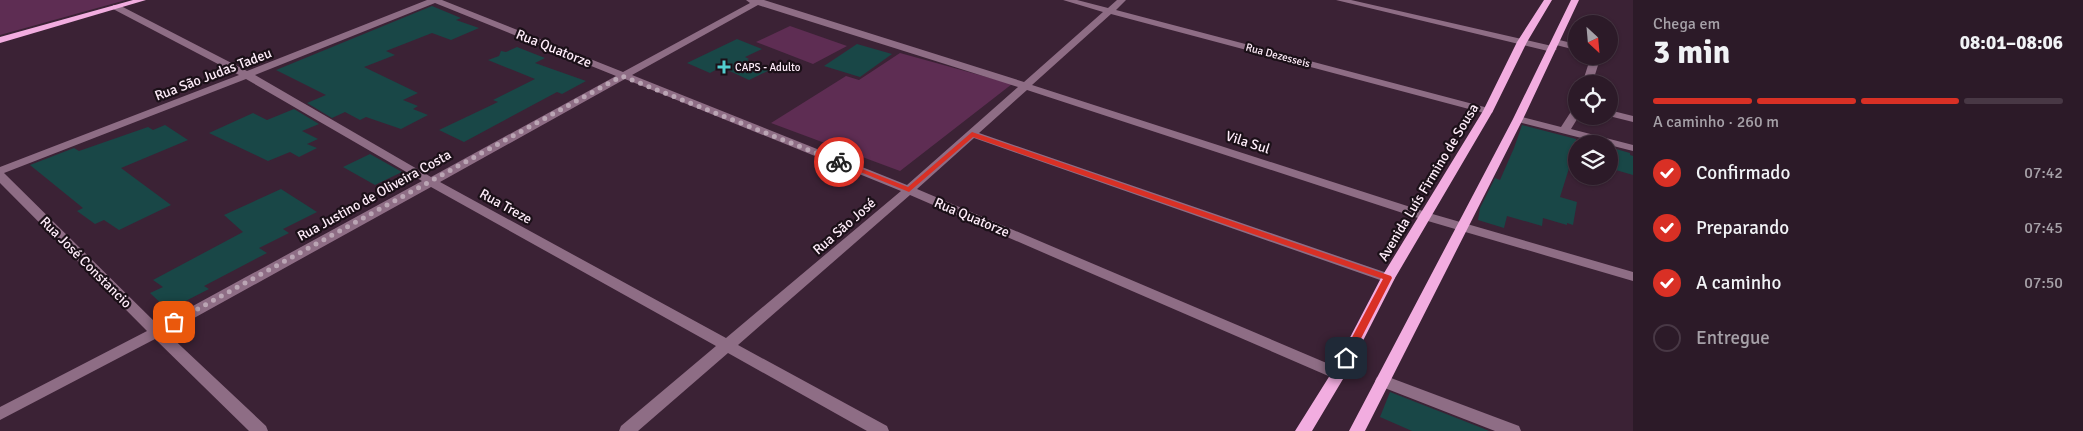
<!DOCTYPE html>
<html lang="pt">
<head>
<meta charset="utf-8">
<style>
	:root { --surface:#2c1a28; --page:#342330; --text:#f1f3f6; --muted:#a6a1a8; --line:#483845; --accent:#d93025 }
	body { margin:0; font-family:Signika,sans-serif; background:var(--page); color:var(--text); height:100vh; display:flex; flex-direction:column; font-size:19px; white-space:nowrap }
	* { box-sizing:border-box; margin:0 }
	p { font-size:16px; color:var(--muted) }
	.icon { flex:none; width:28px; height:28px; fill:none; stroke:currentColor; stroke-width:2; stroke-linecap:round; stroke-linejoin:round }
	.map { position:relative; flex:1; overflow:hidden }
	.details { display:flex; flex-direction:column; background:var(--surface); width:450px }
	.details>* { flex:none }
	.needle { width:32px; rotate:154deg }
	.controls { position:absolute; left:1568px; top:15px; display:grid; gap:10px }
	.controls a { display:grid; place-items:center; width:50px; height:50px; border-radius:50%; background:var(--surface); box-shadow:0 1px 4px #0004,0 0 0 1px var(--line); font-size:25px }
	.pin { position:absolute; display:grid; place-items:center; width:42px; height:42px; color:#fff; margin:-21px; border-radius:10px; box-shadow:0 2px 8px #0006 }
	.courier { position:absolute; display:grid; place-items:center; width:50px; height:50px; margin:-25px; border:4px solid #d93025; border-radius:50%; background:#fff; color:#222; box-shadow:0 1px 6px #0007 }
	.summary em { font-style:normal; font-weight:700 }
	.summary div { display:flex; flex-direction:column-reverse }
	.summary { display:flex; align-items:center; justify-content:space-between; height:85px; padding:0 20px }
	h1 { font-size:32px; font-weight:700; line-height:38px }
	.bar { display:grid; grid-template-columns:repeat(4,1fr); gap:8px 5px; align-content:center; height:60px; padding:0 20px }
	.bar i { height:6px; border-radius:4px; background:var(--line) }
	.bar .selected { background:var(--accent) }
	.bar p { grid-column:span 4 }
	ol { padding:0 20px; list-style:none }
	li { display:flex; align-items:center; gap:15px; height:55px }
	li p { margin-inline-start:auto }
	li .icon { padding:5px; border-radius:50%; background:var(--accent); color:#fff; stroke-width:4 }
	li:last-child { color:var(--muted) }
	li i { width:28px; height:28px; border:2px solid var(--line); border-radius:50% }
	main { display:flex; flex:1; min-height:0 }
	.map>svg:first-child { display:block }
	.green { fill:#5e2d53 }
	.building { fill:#194747 }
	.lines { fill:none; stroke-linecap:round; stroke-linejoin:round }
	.minor { fill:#8e6d85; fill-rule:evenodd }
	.major { fill:#f2ade0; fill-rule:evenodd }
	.route { fill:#d93025 }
	.done { stroke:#baa5b4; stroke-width:5; stroke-dasharray:0 9 }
	.poi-dot { fill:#52cdce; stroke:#1b1018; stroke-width:2 }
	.labels { text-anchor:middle; stroke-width:4.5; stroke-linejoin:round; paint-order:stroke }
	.far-street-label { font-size:11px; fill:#feecf9; stroke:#1b1018 }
	.far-poi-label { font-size:11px; fill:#feecf9; stroke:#1b1018; text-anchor:start }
	.street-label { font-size:14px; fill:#feecf9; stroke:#1b1018 }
</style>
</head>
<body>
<main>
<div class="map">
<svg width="1633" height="431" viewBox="0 0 1633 431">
	<rect width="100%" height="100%" fill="#3b2235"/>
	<!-- green -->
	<g class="green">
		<polygon points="0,0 126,0 0,35"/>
		<polygon points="790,26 847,46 813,64 756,42"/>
		<polygon points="900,53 1012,84 900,171 771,123 846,76 859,80"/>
	</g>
	<!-- building -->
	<g class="building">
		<polygon points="432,6 461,18 456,20 479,28 451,40 432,33 386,51 395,55 364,67 418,93 403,100 418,106 413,109 428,115 401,129 366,117 360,120 345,112 332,118 307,103 326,95 276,70"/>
		<polygon points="737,39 762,49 745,57 749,59 747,60 770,70 749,80 721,67 710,73 687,63"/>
		<polygon points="857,44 892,54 860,77 824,66"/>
		<polygon points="517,47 545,58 535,63 586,81 562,94 557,92 464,142 439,130 498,102 493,100 535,79 488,60 499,56 501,51 506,52"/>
		<polygon points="294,109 319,124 302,131 318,139 307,144 317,148 299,157 290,152 268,161 209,133 253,113 267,120"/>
		<polygon points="165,125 188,140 121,168 171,205 119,230 104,220 95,224 77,211 83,208 30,165 74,148 79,151 148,127 153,130"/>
		<polygon points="1522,125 1576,139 1576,146 1560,197 1577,202 1573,225 1567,223 1567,225 1543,218 1542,226 1507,216 1504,228 1478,220 1480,208 1495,178 1500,180 1514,148"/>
		<polygon points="1609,147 1630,153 1630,155 1633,156 1633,175 1609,168"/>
		<polygon points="370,154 402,172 375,185 343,167"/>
		<polygon points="281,189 317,212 283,229 289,233 259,248 267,253 204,286 209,289 168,310 150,293 163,287 153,280 243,232 224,215"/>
		<polygon points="1390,392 1482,428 1489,431 1412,431 1380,417"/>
	</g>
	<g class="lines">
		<!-- minor -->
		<g class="minor">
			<path d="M427,0H442L623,72L750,3L746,0H764L1024,82L1103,12L1063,0H1077L1108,8L1117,0H1126L1116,10L1492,109L1493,111L1492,113H1484L1111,14L1032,85L1429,213L1633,272V281L1421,219L1027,90L979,133L1393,275L1395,278L1393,281H1383L974,138L917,189L1343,370L1346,374L1343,378L1338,380L1333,378L910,195L738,345L887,426L889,431H867L728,353L638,431H619L621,426L716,346L431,187L167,333L266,426L268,431H249L155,339L0,420V407L147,331L0,183V167L239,75L113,9V5H119L247,71ZM435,3L616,76L431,177L255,75ZM758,5L1018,87L907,185L632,75ZM246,79L422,181L158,325L4,173ZM625,79L901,191L726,338L440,182Z"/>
			<polygon points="1336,0 1351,0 1552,46 1557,49 1552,52"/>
			<polygon points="1555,39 1576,44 1576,50 1552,44 1552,40"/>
			<polygon points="1591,56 1601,56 1592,84 1582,84"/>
			<polygon points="1576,109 1576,116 1579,116 1571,129 1633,145 1633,151 1514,121 1513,119 1518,116 1561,127 1572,110"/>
			<polygon points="1609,110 1633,116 1633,122 1609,116"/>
			<polygon points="1383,375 1519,426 1521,431 1495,431 1377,385 1375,381 1377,377"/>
		</g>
		<!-- major -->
		<g class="major">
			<polygon points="133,0 146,0 0,43 0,37"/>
			<polygon points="1544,0 1552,0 1527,42 1493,111 1395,278 1346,374 1312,431 1295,431 1332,372 1381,278 1483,111 1517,42"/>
			<polygon points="1571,0 1579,0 1523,119 1365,431 1349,431 1513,119"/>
		</g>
	</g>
	<!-- route -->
	<polygon class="route" points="972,132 1391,276 1392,278 1351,358 1346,361 1341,358 1383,279 973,137 909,192 836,162 842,161 908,187"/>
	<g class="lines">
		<!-- done -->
		<polyline class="done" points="174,322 622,76 839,162"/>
	</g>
	<!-- markers -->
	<path class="poi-dot" d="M721.5 59.5h5v5h5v5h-5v5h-5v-5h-5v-5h5z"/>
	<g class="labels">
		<!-- far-street labels -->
		<g class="far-street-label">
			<text transform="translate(1278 55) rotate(15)" y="4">Rua Dezesseis</text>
		</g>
		<!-- far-poi labels -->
		<g class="far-poi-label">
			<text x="735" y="71">CAPS - Adulto</text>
		</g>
		<!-- street labels -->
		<g class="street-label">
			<text transform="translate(554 48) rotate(22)" y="5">Rua Quatorze</text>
			<text transform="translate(213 74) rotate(-21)" y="5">Rua São Judas Tadeu</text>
			<text transform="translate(1248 142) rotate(18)" y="5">Vila Sul</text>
			<text transform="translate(1428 182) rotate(-59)" y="5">Avenida Luís Firmino de Sousa</text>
			<text transform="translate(374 195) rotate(-29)" y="5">Rua Justino de Oliveira Costa</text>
			<text transform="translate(506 206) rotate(29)" y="5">Rua Treze</text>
			<text transform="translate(972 217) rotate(23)" y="5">Rua Quatorze</text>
			<text transform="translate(844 226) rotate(-41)" y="5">Rua São José</text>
			<text transform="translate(86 262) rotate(45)" y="5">Rua José Constancio</text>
		</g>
	</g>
</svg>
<div class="controls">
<a><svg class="needle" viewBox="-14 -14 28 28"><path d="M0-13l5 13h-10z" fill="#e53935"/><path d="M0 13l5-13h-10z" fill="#a6a1a8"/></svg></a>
<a><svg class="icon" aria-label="locate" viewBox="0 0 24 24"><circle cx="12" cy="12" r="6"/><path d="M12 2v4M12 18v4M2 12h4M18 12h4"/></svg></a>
<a><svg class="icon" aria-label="layers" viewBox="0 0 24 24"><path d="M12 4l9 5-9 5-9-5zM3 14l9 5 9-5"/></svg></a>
</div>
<div class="pin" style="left:174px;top:322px;background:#ea580c"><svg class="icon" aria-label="bag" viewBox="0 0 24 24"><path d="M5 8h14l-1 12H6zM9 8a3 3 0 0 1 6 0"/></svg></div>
<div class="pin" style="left:1346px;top:358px;background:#1f2937"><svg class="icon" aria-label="home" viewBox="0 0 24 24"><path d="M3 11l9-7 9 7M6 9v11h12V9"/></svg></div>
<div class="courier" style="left:839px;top:162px"><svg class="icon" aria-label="bike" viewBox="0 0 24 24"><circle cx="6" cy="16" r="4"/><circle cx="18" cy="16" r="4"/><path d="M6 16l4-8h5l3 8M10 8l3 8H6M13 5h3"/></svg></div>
</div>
<section class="details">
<div class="summary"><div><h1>3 min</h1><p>Chega em</p></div><em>08:01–08:06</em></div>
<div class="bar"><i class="selected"></i><i class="selected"></i><i class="selected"></i><i></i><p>A caminho · 260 m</p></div>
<ol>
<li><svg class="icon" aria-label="check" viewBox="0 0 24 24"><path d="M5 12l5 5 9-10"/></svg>Confirmado<p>07:42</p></li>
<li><svg class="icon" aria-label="check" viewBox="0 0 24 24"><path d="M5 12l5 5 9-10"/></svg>Preparando<p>07:45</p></li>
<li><svg class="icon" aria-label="check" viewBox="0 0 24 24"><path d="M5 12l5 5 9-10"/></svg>A caminho<p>07:50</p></li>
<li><i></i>Entregue</li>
</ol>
</section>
</main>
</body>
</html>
